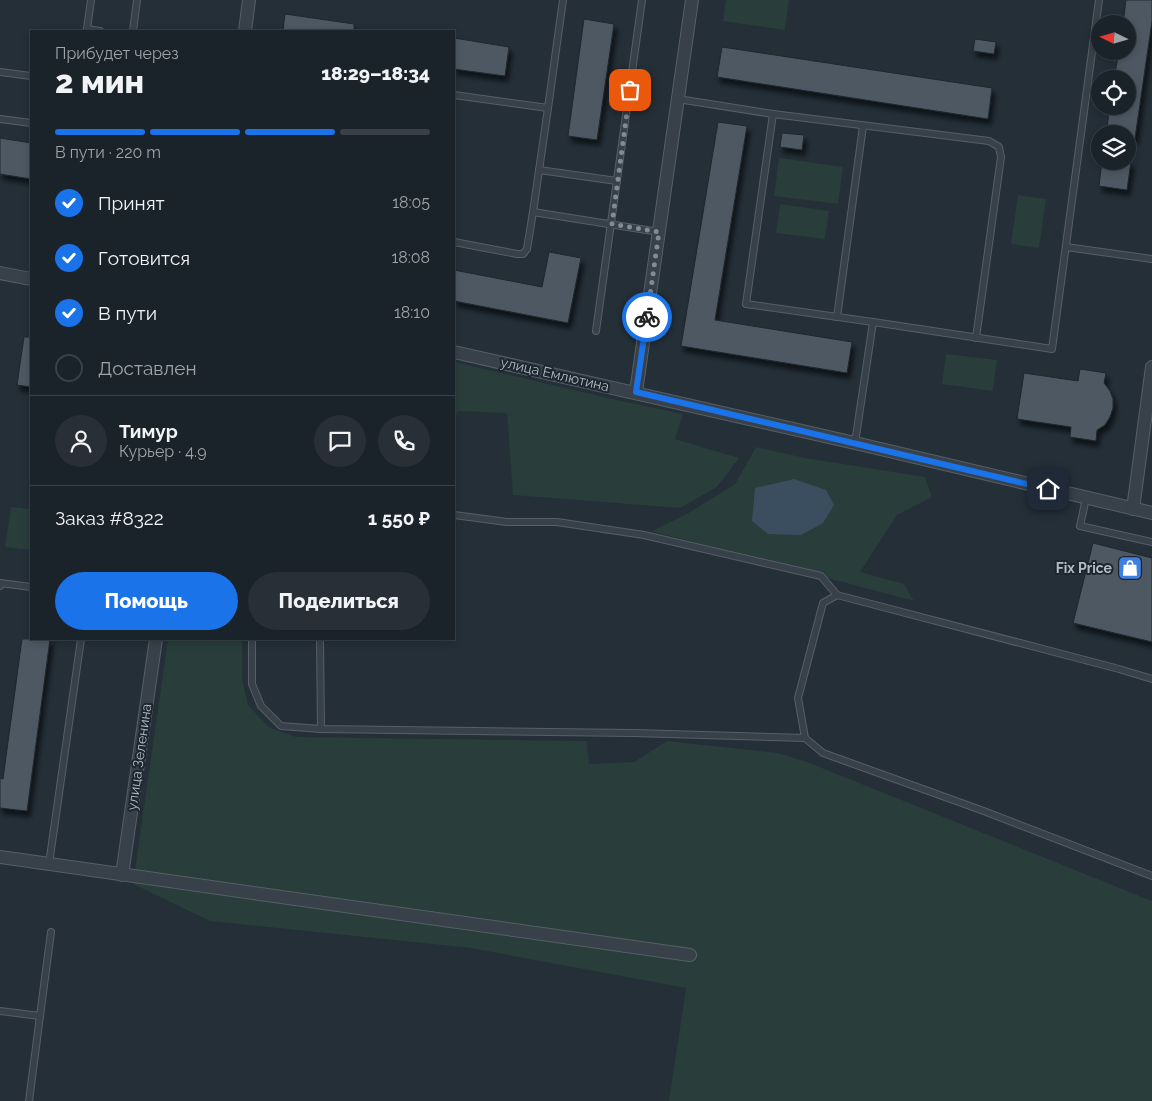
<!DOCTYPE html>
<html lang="ru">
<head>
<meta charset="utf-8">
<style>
	:root { --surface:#1b232a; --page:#282f36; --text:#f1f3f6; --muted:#a0a4a8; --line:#394047; --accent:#1a73e8 }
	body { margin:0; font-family:Raleway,sans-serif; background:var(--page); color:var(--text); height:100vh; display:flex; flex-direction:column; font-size:19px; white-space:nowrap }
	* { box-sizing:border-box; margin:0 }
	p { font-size:16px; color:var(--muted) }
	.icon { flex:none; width:28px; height:28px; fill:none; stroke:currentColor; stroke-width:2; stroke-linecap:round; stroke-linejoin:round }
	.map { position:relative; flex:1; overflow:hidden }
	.details { position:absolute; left:30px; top:30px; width:425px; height:610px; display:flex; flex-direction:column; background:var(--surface); border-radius:0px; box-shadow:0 2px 8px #0003,0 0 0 1px var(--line) }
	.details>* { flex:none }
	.needle { width:32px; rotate:275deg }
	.tools { position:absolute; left:1091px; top:15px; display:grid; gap:10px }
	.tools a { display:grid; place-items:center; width:45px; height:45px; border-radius:50%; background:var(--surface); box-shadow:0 2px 8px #0003,0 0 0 1px var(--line); font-size:25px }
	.pin { position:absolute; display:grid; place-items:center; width:42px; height:42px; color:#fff; margin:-21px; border-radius:10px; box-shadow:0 2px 8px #0006 }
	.courier { position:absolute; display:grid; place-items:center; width:50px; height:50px; margin:-25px; border:4px solid #1a73e8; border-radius:50%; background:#fff; color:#222; box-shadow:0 1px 6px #0007 }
	.summary em { font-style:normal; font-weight:800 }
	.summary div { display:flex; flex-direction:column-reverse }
	.summary { display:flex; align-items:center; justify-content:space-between; height:85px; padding:0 25px }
	h1 { font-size:32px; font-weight:800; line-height:38px }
	.bar { display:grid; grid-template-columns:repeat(4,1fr); gap:8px 5px; align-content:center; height:60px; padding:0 25px }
	.bar i { height:6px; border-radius:4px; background:var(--line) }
	.bar .on { background:var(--accent) }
	.bar p { grid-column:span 4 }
	.line { display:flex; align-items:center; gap:12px; padding:0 25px; border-top:1px solid var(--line) }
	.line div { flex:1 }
	.round { display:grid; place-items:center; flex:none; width:52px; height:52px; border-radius:26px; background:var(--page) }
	ol { padding:0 25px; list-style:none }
	li { display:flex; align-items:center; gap:15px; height:55px }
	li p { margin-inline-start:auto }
	li .icon { padding:5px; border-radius:50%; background:var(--accent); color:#fff; stroke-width:4 }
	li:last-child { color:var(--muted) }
	li i { width:28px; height:28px; border:2px solid var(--line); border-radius:50% }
	.cta { display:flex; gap:10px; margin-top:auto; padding:10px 25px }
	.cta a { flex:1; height:58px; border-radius:30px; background:var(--accent); color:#fff; font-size:20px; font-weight:800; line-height:58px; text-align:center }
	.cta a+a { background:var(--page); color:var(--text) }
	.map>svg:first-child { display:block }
	.green { fill:#293d3b }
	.water { fill:#3b4e60 }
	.building { fill:#4d5964; stroke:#1f2830; filter:url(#shadow) }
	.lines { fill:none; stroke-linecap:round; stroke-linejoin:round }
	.lane-casing { stroke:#565f67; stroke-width:8 }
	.street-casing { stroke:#565f67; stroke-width:14 }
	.lane { stroke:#384149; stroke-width:6 }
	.street { stroke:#384149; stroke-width:12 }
	.done { stroke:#818b94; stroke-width:5; stroke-dasharray:0 9 }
	.route { stroke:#1a73e8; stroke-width:6 }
	.labels { text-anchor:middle; stroke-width:4; stroke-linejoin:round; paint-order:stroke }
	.street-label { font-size:14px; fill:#b3bcc5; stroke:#1d262e }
	.poi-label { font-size:14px; font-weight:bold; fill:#b3bcc5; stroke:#1d262e; text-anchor:end }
</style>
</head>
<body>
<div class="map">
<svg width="1152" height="1101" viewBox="0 0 1152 1101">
	<defs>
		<filter id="shadow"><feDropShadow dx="3" dy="5.5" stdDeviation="2.5" flood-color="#0009"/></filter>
	</defs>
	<rect width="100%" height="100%" fill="#242f38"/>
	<!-- green -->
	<g class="green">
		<polygon points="726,0 789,0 785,30 723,21"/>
		<polygon points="779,158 843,167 838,204 774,196"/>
		<polygon points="1018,195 1046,199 1039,248 1011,244"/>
		<polygon points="780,204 829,211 825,239 776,233"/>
		<polygon points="946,354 997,360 993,391 942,384"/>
		<polygon points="454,362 617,400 683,414 675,439 739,458 717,487 680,508 513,495 507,413 458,411 454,420"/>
		<polygon points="756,447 805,458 925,477 932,497 897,515 860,572 904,584 914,601 652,531 687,514 735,484"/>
		<polygon points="11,507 31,509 31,550 5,547"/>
		<polygon points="168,639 242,639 242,679 248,705 269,727 296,737 587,741 589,764 634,762 667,741 778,753 807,762 1152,901 1152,1101 669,1101 686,988 471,948 210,921 133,884"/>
	</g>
	<!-- water -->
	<polygon class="water" points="794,479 826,490 834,505 823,523 801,535 768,534 752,521 755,488"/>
	<!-- building -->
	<g class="building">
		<polygon points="1126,0 1152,0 1152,21 1135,138 1128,137 1128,134 1106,134 1110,106 1128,106 1128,79 1114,79 1119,51 1128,51 1128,24 1123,24"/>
		<polygon points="285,14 354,24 354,31 283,31"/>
		<polygon points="584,19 614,24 597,140 568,136"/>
		<polygon points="454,38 509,47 505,76 454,69"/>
		<polygon points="975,39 996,42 994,54 973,51"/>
		<polygon points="722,47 992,88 988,119 717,77"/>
		<polygon points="718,122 747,126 715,320 852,342 847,373 681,346"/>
		<polygon points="782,133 804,135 802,150 780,147"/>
		<polygon points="0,138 31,143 31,179 0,174"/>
		<polygon points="1102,161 1131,161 1127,190 1099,186"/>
		<polygon points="549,252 581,258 568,323 454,301 454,270 542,287"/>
		<polygon points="24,337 31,337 31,387 17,385"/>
		<polygon points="1080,369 1106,373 1104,383 1110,391 1113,399 1113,408 1110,417 1105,425 1097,430 1096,441 1070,437 1071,427 1017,419 1024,373 1078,381"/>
		<polygon points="1093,543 1152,558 1152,642 1073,623"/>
		<polygon points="22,639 50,639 27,811 0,808 0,778 3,779"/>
	</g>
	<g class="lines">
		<defs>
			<g id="lane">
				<polyline points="87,29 91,0"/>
				<polyline points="86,31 87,29 100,31"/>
				<polyline points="133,31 137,0"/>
				<polyline points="0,72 31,76"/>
				<polyline points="454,95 548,108 563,0"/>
				<polyline points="678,99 773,114 989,141 999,147 1001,157 976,338"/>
				<polyline points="773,114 746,304 873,322"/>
				<polyline points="0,119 31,123"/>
				<polyline points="539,170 617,181"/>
				<polyline points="533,212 548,108"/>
				<polyline points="454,242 517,254 523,254 527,249 533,212 659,232"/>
				<polyline points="1066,247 1152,259"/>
				<polyline points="837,317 863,126"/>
				<polyline points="596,331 642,0"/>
				<polyline points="855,443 873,322 1052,349 1099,0"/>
				<polyline points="1086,498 1080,526 1152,542"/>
				<polyline points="454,515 507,522 557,522 644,535 821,576 837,595 1119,669 1152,679"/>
				<polyline points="0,586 0,583 31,587"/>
				<polyline points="252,639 252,684 261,706 281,726 321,729 633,733 805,738 823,753 981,810 1152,876"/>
				<polyline points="320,639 321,729"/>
				<polyline points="805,738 798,698 823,603 837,595"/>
				<polyline points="49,864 81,639"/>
				<polyline points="0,1011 40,1016 29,1101"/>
				<polyline points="40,1016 51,932"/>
			</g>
			<g id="street">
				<polyline points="245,31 249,0"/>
				<polyline points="0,273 31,279"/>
				<polyline points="454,352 855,443 1152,513"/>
				<polyline points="636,392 692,0"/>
				<polyline points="1133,509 1152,367"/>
				<polyline points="0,857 690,955"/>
				<polyline points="122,875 156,639"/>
			</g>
		</defs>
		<!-- lane casing -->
		<use href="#lane" class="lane-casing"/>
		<!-- street casing -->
		<use href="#street" class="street-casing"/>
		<!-- lane -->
		<use href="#lane" class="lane"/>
		<!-- street -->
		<use href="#street" class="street"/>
	</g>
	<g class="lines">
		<!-- done -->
		<polyline class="done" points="630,90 612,224 659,232 647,317"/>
		<!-- route -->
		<polyline class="route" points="647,317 636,392 1048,489"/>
	</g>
	<!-- icons -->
	<defs>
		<symbol id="shop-square" viewBox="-11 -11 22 22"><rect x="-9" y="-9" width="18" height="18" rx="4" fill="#3f7fe0" stroke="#1d262e"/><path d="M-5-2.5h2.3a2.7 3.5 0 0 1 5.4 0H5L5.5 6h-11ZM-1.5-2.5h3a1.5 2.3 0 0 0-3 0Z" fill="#fff"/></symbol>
	</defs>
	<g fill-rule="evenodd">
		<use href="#shop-square" x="1116" y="554" width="28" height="28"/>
	</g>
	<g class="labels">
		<!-- street labels -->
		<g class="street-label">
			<text transform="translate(555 374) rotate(13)" y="5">улица Емлютина</text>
			<text transform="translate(139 757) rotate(-82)" y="5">улица Зеленина</text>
		</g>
		<!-- poi labels -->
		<g class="poi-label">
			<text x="1112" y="573">Fix Price</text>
		</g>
	</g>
</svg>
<div class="tools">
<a><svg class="needle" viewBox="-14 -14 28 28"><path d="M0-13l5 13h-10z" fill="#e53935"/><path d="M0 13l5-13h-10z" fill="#a0a4a8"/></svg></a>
<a><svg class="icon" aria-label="locate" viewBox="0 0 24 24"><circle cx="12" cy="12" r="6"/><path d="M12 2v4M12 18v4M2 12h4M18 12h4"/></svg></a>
<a><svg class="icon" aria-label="layers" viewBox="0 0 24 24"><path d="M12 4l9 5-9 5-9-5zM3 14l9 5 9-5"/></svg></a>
</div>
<div class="pin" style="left:630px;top:90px;background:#ea580c"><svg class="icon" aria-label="bag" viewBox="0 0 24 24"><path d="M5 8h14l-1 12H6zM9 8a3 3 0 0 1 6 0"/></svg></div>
<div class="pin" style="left:1048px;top:489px;background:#1f2937"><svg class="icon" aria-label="home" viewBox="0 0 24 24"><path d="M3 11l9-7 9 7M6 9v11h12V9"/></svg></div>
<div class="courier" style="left:647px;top:317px"><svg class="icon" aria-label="bike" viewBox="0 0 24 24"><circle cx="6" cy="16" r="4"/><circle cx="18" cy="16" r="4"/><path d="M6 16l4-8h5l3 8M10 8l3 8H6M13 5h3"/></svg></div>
<section class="details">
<div class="summary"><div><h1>2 мин</h1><p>Прибудет через</p></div><em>18:29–18:34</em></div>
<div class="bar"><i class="on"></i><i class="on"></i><i class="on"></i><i></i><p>В пути · 220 m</p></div>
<ol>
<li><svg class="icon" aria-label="check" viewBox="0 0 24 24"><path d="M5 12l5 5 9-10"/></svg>Принят<p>18:05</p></li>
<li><svg class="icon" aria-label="check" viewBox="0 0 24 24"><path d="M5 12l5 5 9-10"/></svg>Готовится<p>18:08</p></li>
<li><svg class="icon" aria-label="check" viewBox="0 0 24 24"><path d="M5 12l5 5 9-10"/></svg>В пути<p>18:10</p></li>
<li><i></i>Доставлен</li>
</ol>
<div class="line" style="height:90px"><a class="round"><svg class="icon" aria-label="person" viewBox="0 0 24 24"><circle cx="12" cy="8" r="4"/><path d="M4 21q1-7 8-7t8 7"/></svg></a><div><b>Тимур</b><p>Курьер · 4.9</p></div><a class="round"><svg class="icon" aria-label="chat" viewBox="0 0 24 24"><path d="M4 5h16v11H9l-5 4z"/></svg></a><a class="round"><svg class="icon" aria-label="phone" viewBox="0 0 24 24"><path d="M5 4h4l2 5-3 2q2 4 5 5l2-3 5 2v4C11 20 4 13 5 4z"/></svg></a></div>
<div class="line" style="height:65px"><div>Заказ #8322</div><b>1 550 ₽</b></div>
<div class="cta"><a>Помощь</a><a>Поделиться</a></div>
</section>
</div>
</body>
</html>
